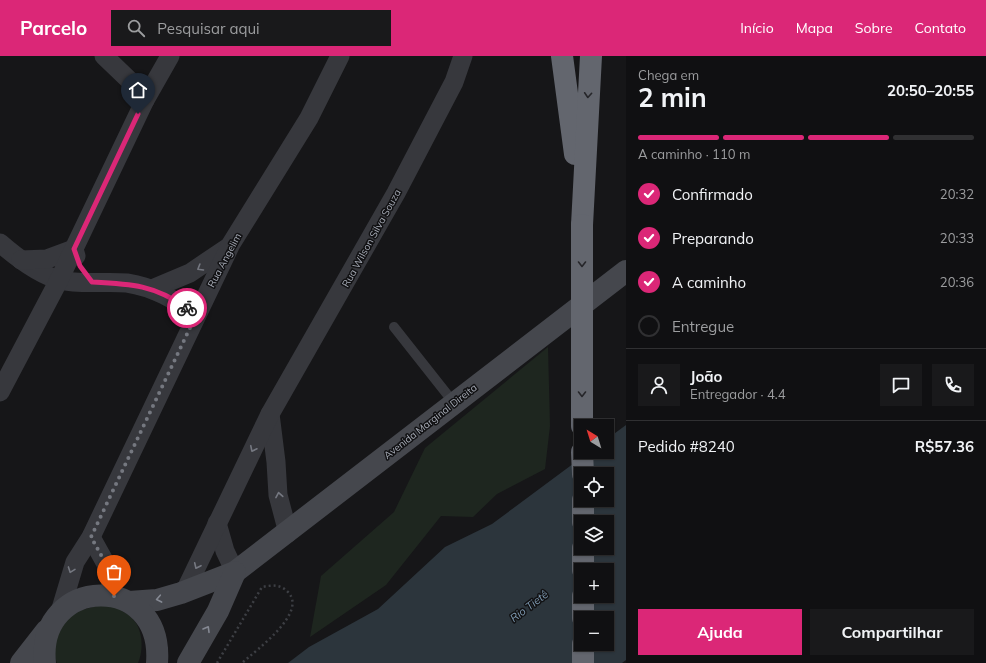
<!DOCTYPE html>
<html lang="pt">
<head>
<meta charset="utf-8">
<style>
	:root { --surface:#101012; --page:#19191b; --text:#f1f3f6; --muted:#9c9d9f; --line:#303032; --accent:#db2777 }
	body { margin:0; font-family:Mulish,sans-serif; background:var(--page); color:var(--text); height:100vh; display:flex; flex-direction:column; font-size:15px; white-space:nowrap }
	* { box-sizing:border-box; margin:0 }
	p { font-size:13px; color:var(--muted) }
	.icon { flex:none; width:22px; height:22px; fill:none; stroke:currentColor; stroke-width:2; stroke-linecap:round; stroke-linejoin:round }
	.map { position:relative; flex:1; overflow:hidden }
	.panel { display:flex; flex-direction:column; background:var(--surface); width:360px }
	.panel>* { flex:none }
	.needle { width:26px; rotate:322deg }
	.tools { position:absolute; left:574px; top:363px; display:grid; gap:8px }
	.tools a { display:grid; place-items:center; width:40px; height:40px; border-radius:0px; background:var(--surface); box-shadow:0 1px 3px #0004,0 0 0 1px var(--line); font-size:20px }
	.pin { position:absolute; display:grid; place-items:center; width:34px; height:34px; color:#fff; margin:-41px -17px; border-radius:50% 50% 50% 0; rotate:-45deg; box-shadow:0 0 4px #0007 }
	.pin .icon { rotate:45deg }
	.courier { position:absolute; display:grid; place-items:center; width:40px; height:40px; margin:-20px; border:3px solid #db2777; border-radius:50%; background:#fff; color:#222; box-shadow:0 1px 5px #0007 }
	.overview em { font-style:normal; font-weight:700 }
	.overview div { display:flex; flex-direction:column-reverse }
	.overview { display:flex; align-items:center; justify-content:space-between; height:68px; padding:0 12px }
	h1 { font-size:26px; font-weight:700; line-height:30px }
	.bar { display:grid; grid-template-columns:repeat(4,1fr); gap:6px 4px; align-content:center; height:48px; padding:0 12px }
	.bar i { height:5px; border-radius:3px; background:var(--line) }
	.bar .current { background:var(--accent) }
	.bar p { grid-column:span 4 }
	.line { display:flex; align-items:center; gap:10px; padding:0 12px; border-top:1px solid var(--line) }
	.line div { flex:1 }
	.round { display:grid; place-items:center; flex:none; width:42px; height:42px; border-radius:0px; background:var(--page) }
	ol { padding:0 12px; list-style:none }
	li { display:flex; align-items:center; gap:12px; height:44px }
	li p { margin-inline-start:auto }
	li .icon { padding:4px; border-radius:50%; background:var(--accent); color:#fff; stroke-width:4 }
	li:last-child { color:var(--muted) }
	li i { width:22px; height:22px; border:2px solid var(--line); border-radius:50% }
	.cta { display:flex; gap:8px; margin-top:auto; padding:8px 12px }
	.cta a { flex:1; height:46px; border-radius:0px; background:var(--accent); color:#fff; font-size:16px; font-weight:700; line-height:46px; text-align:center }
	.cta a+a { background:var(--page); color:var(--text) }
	header { display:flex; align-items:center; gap:24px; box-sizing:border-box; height:56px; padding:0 20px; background:var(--accent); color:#fff }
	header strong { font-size:19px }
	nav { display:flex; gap:22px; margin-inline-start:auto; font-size:14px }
	.search { width:280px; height:36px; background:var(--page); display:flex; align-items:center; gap:10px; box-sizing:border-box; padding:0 14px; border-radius:0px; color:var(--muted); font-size:15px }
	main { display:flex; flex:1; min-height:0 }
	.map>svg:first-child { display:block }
	.green { fill:#1e261f }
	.water { fill:#2c353c; fill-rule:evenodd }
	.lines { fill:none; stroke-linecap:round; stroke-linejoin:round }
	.path { stroke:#3d3f44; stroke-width:2.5; stroke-dasharray:2 3; stroke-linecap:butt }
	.lane { stroke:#37383d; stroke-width:10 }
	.street { stroke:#37383d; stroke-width:19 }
	.secondary { stroke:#45474d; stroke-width:22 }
	.highway { stroke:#63666e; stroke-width:22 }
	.highway-bridge { stroke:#63666e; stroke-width:22 }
	.oneway { stroke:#26262a }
	.oneway2 { stroke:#757881 }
	.oneway3 { stroke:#858993 }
	.done { stroke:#757880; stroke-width:4; stroke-dasharray:0 7.2 }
	.route { stroke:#db2777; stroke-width:5 }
	.labels { text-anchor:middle; stroke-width:3; stroke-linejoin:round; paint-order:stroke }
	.street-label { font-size:10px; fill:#a8adb8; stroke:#111113 }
	.water-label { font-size:11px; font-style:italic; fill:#7f9bb3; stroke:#111113 }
</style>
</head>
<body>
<header>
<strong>Parcelo</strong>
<div class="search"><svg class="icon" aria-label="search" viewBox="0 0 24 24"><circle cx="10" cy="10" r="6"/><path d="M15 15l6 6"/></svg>Pesquisar aqui</div>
<nav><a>Início</a><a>Mapa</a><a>Sobre</a><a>Contato</a></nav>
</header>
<main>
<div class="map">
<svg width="626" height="607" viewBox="0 0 626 607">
	<rect width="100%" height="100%" fill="#161618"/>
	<!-- green -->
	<g class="green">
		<polygon points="548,291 550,370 545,413 497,438 473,461 441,460 386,529 310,581 321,520 394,456 425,392"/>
		<path d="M108,547C116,552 126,556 132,562C143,573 144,594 138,607H57L54,598L58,570L67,558Z"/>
	</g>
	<!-- water -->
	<path class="water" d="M626,369V604L622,607H288L309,591L378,553L445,491L492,468L589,396H607V383ZM581,418H607V444H581ZM581,466H607V492H581ZM581,514H607V540H581ZM581,562H607V588H581Z"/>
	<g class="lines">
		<!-- path -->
		<path class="path" d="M217,607L262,531C272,529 280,528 288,536C308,557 256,594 242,607"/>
		<!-- lane -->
		<polyline class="lane" points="394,271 454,347"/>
		<!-- street -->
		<g class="street">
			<polyline points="104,0 129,24 145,44"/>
			<path d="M0,187C15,200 40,219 60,224C81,229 105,225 127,227C154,231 175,244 196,259"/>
			<polyline points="21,204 47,203 74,193 76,200"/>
			<polyline points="152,233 190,217 227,192"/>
			<polyline points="0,336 59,224 145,44 170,0"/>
			<polyline points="270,358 276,406 278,439 288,477"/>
			<polyline points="217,467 225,495 235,516"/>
			<polyline points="91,481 106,508 114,540"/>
			<polyline points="185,535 270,358 396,137 454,26 463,0"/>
			<polyline points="60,556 75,506 91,481 231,188 309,62 340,0"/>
		</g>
		<!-- secondary -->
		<g class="secondary">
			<polyline points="129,546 157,544 181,537 235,516 626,215"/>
			<polyline points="21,607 46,575"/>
			<path d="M45,607C36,519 164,515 157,607"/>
			<polyline points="188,607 218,555 235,516"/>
		</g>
		<!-- highway -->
		<g class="highway">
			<polyline points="562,0 575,98"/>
			<polyline points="582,169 591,0"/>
			<polyline points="582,396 583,418"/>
			<polyline points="583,444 583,466"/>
			<polyline points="583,492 583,514"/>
			<polyline points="583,540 583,562"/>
			<polyline points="583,588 583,607"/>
		</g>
		<!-- highway-bridge -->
		<polyline class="highway-bridge" points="582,169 582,370"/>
	</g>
	<!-- one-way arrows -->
	<defs><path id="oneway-chevron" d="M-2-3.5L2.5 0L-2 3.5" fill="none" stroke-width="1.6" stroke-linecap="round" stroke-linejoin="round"/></defs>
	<g class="oneway">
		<use href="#oneway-chevron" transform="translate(588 39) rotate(94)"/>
		<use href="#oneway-chevron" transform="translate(582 208) rotate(90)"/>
		<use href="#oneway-chevron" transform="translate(582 338) rotate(90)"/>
	</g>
	<g class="oneway2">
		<use href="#oneway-chevron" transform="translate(200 212) rotate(149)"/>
		<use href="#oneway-chevron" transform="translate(253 393) rotate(116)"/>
		<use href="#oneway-chevron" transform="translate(279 439) rotate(-100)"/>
		<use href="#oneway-chevron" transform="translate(197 510) rotate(115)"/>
		<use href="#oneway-chevron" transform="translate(71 514) rotate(110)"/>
	</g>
	<g class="oneway3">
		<use href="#oneway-chevron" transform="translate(159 543) rotate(169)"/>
		<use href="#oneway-chevron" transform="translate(207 573) rotate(-60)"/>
	</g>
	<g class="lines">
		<!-- done -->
		<polyline class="done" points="114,540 106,508 91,481 196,259 187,252"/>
		<!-- route -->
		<path class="route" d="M138,58L74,193L80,210L92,226C132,228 154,229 187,252"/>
	</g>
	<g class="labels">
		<!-- street labels -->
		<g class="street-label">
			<text transform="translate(371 182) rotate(-61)" y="4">Rua Wilson Silva Souza</text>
			<text transform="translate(224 204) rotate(-62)" y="4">Rua Angelim</text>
			<text transform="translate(430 365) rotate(-38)" y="4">Avenida Marginal Direita</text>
		</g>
		<!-- water labels -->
		<g class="water-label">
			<text transform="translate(529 550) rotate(-37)" y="4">Rio Tietê</text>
		</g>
	</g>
</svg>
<div class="tools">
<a><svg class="needle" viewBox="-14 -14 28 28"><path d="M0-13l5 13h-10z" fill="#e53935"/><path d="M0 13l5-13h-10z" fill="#9c9d9f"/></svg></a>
<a><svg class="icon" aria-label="locate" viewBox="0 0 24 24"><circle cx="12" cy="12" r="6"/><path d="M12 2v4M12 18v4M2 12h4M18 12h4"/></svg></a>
<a><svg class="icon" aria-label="layers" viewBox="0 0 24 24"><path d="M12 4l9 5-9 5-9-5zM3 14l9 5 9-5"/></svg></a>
<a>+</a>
<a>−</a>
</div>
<div class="pin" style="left:114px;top:540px;background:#ea580c"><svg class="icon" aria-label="bag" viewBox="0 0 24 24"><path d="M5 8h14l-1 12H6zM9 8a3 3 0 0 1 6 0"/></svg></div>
<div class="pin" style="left:138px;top:58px;background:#1f2937"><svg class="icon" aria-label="home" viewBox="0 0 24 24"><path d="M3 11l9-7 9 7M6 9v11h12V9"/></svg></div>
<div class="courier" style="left:187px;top:252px"><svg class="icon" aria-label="bike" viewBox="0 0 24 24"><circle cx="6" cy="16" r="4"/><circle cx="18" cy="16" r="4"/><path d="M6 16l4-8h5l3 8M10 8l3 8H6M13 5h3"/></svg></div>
</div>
<section class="panel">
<div class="overview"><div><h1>2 min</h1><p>Chega em</p></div><em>20:50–20:55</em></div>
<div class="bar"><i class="current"></i><i class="current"></i><i class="current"></i><i></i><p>A caminho · 110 m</p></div>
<ol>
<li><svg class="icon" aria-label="check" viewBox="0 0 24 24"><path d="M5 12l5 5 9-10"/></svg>Confirmado<p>20:32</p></li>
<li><svg class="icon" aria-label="check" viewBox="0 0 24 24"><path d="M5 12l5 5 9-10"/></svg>Preparando<p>20:33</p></li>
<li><svg class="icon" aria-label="check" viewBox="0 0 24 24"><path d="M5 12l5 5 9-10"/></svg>A caminho<p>20:36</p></li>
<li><i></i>Entregue</li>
</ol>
<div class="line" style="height:72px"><a class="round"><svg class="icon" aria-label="person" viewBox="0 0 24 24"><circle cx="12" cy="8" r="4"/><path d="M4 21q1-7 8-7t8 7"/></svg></a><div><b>João</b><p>Entregador · 4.4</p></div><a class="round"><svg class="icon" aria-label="chat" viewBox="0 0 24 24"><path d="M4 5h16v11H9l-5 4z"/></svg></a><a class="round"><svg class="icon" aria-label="phone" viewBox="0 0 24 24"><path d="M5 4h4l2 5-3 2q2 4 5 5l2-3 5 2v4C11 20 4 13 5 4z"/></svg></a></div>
<div class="line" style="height:52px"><div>Pedido #8240</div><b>R$57.36</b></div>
<div class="cta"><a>Ajuda</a><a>Compartilhar</a></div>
</section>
</main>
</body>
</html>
